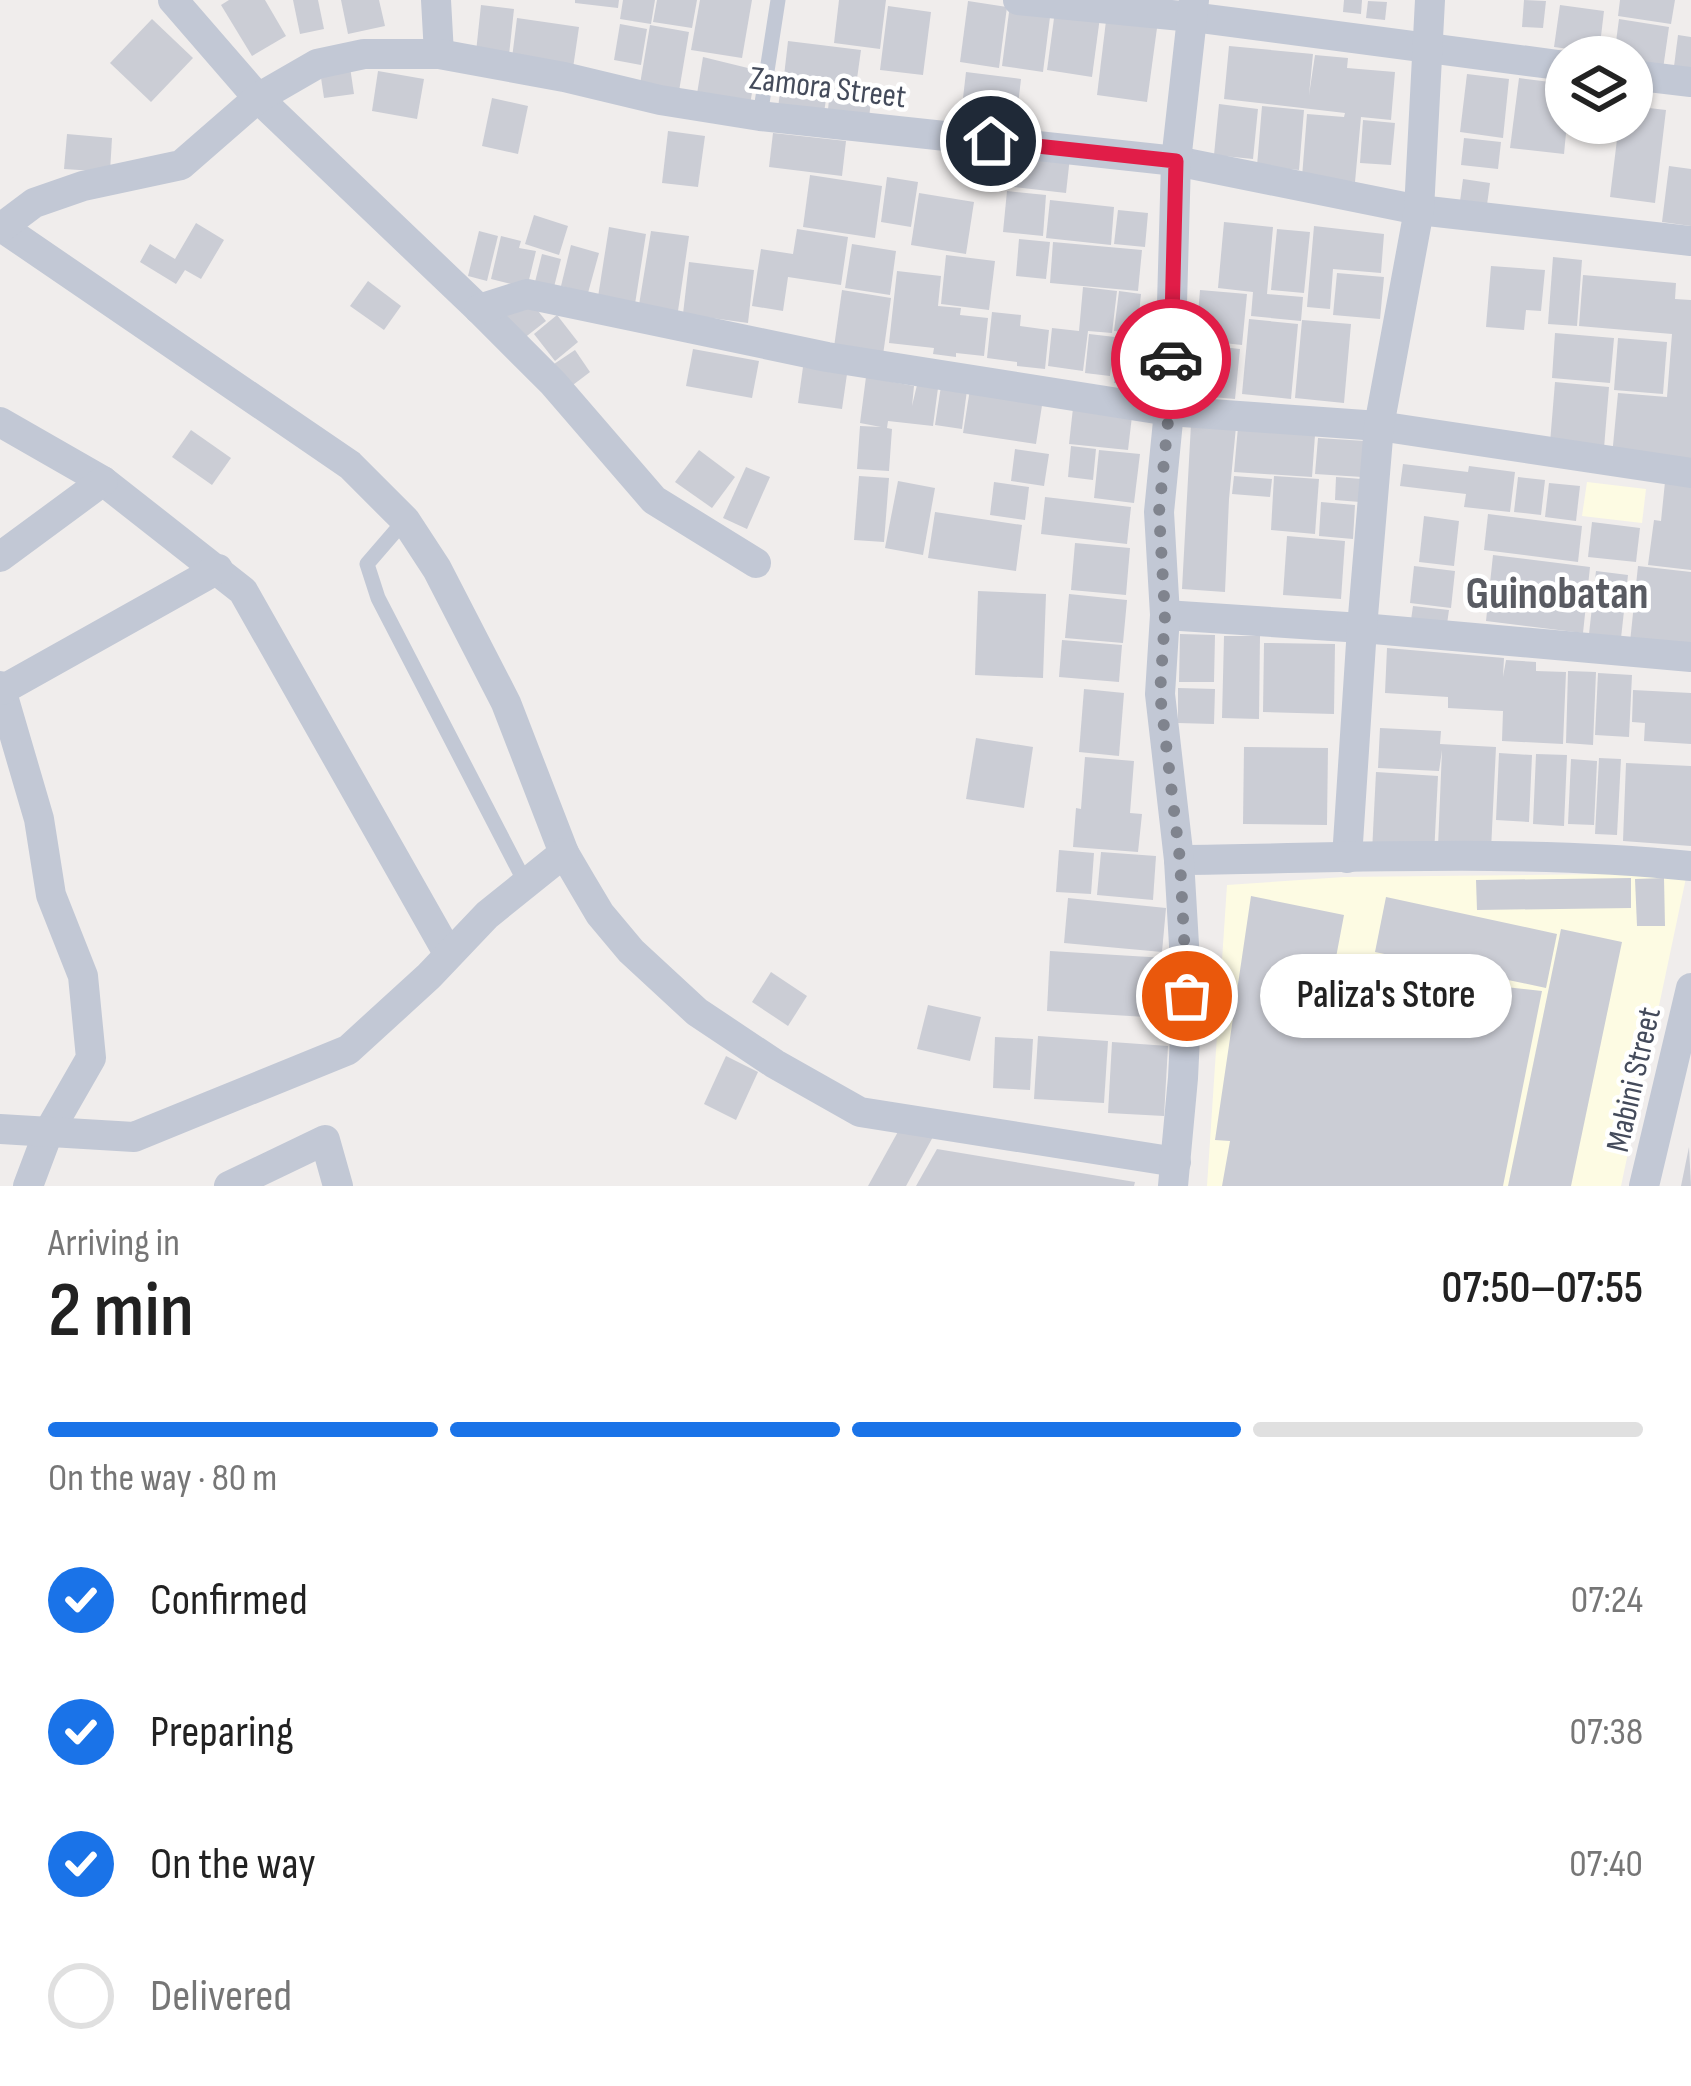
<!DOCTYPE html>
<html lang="en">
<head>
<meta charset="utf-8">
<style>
	:root { --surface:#fff; --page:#f6f6f6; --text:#222; --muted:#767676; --line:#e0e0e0; --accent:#1a73e8 }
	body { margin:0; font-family:"Sofia Sans Condensed",sans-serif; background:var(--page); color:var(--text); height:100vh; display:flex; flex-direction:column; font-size:45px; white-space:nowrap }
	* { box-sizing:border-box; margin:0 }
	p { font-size:39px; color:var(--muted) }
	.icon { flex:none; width:66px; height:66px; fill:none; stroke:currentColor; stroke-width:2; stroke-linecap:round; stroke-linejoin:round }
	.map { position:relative; height:1186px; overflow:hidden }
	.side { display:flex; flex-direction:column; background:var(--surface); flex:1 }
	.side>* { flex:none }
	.buttons { position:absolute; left:1545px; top:36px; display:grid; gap:24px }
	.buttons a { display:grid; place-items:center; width:108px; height:108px; border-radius:50%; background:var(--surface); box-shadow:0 3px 9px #0004; font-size:60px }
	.pin { position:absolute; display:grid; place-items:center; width:102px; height:102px; color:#fff; margin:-51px; border:6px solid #fff; border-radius:50%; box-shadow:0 3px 12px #0007 }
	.courier { position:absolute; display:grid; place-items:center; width:120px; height:120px; margin:-60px; border:9px solid #e11d48; border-radius:50%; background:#fff; color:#222; box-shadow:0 3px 15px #0007 }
	.bubble { position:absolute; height:84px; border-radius:42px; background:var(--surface); box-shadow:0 3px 9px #0004; font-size:39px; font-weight:600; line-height:84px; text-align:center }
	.headline em { font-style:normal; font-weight:600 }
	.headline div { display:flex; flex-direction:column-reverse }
	.headline { display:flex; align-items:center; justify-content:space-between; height:204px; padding:0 48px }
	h1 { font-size:78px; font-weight:600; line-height:90px }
	.bar { display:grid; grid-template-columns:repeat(4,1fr); gap:18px 12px; align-content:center; height:144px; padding:0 48px }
	.bar i { height:15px; border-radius:9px; background:var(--line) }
	.bar .selected { background:var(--accent) }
	.bar p { grid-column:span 4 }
	ol { padding:0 48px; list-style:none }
	li { display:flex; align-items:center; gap:36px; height:132px }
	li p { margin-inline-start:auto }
	li .icon { padding:12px; border-radius:50%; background:var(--accent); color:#fff; stroke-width:4 }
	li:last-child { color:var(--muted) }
	li i { width:66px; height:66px; border:6px solid var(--line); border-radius:50% }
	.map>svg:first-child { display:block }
	.commercial { fill:#fdfbe3 }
	.building { fill:#cbcdd5 }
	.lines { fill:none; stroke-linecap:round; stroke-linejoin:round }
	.service { stroke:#c2c8d5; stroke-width:15 }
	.minor { stroke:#c2c8d5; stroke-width:30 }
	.done { stroke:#80848e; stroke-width:12; stroke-dasharray:0 21.6 }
	.route { stroke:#e11d48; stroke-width:15 }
	.labels { text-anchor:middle; stroke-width:9; stroke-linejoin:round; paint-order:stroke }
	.street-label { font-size:33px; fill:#444b5b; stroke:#fff }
	.district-label { font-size:45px; font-weight:bold; fill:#595b62; stroke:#fff }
</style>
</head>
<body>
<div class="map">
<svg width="1691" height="1186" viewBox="0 0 1691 1186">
	<rect width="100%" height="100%" fill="#f0edec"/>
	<!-- commercial -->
	<g class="commercial">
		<polygon points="1587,482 1646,489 1642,523 1582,516"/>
		<polygon points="1687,873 1621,1186 1207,1186 1227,885 1344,877"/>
	</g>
	<!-- building -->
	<g class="building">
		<polygon points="229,0 265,0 286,36 252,56 221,5"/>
		<polygon points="293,0 318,0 324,29 300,34"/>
		<polygon points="341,0 379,0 385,26 348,34"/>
		<polygon points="575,0 619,0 618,8 575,3"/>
		<polygon points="623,0 655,0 651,24 620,19"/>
		<polygon points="657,0 697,0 692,28 653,22"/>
		<polygon points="700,0 752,0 742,58 691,50"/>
		<polygon points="839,0 886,0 880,49 834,43"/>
		<polygon points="1344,0 1362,0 1361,14 1343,12"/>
		<polygon points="1524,0 1546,1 1543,28 1522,27"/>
		<polygon points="1620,0 1675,0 1671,24 1618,16"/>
		<polygon points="968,1 1007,7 999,68 960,62"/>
		<polygon points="1368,1 1387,2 1385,20 1366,18"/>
		<polygon points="481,5 514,9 509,55 476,52"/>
		<polygon points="1560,5 1604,11 1599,53 1554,47"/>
		<polygon points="888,6 931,12 923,75 880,70"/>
		<polygon points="1055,11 1100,17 1092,77 1047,70"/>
		<polygon points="1009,12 1050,17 1043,72 1002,66"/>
		<polygon points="517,18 579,27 572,75 511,66"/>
		<polygon points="152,19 193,58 151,102 110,63"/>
		<polygon points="1619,19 1669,27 1662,76 1632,72 1632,57 1614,57"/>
		<polygon points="1106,21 1157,28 1147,102 1097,95"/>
		<polygon points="620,24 647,29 641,65 614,60"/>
		<polygon points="650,25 689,32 679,91 640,84"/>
		<polygon points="1678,35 1691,37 1691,77 1673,74"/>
		<polygon points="788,41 861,50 856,86 784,76"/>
		<polygon points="1229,46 1313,54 1309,95 1315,55 1348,58 1347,68 1395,72 1391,120 1361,117 1355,182 1302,177 1307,114 1344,117 1345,113 1224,99"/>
		<polygon points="703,57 756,70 749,110 696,100"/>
		<polygon points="350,67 354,94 324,98 320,71"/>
		<polygon points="378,71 424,79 417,119 372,111"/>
		<polygon points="966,72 1021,79 1014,140 959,133"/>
		<polygon points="1467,74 1509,79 1503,138 1460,132"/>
		<polygon points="782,78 828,84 823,121 777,115"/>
		<polygon points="1519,78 1566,84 1567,123 1564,154 1510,148"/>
		<polygon points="830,89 872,94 868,125 827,120"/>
		<polygon points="492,98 528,106 518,154 482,146"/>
		<polygon points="1219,104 1258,109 1253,159 1214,155"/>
		<polygon points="1262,106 1304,110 1299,170 1257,166"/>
		<polygon points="1632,106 1666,110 1655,203 1610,197 1619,123 1632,123"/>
		<polygon points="1363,120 1395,123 1391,165 1360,163"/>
		<polygon points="668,131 705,136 698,187 662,183"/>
		<polygon points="773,133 846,141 842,176 769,167"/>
		<polygon points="67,134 112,138 110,172 64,169"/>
		<polygon points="1464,138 1501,142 1498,169 1461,165"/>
		<polygon points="970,146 1005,150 1000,190 965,185"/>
		<polygon points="1010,150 1070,157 1066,193 1006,186"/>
		<polygon points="1669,166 1691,169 1691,226 1662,222"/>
		<polygon points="810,175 882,186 875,238 803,227"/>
		<polygon points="887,177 918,182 911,227 881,222"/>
		<polygon points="1463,179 1490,183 1486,212 1459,209"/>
		<polygon points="1007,191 1046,195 1043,236 1003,232"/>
		<polygon points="919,193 974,202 966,254 911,245"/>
		<polygon points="1050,200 1114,207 1111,245 1046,238"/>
		<polygon points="1118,210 1148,213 1145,247 1114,244"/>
		<polygon points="534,215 568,226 559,255 525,244"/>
		<polygon points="1224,222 1273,227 1267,294 1303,297 1301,321 1251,316 1253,292 1218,288"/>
		<polygon points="196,223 224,240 201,279 185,270 176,284 140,262 150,244 175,259"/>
		<polygon points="1314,226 1384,234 1381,273 1333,269 1330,309 1307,307"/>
		<polygon points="609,227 646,234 635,304 598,297"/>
		<polygon points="797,229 848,237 841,285 788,277 783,311 752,306 761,249 793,254"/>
		<polygon points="1277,229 1310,232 1304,293 1271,290"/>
		<polygon points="479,231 498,236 487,281 468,276"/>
		<polygon points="651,231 689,236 678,311 639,305"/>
		<polygon points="501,236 521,241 519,248 536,251 527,288 491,279"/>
		<polygon points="1019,239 1050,242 1046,279 1016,276"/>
		<polygon points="1053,242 1142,250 1138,291 1050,283"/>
		<polygon points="852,244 896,251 890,295 845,288"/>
		<polygon points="571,245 599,253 588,293 561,286"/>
		<polygon points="542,254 561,259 553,291 534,286"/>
		<polygon points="946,255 995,261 989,310 941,304"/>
		<polygon points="1553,257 1582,260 1577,326 1548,324"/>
		<polygon points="689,262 754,270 748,323 683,314"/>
		<polygon points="1491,266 1545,270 1541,311 1526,310 1524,330 1486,327"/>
		<polygon points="897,271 941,276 938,306 961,308 960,315 988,318 984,356 956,353 956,357 933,354 934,348 889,343"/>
		<polygon points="1337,273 1384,277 1380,319 1333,315"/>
		<polygon points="1583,275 1676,283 1675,299 1691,300 1691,463 1612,456 1618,393 1667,397 1672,334 1579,326"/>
		<polygon points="368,281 401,306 384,330 350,306"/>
		<polygon points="1083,287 1117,291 1112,333 1088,331 1083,371 1048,366 1052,328 1079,331"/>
		<polygon points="842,290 891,298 883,355 834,347"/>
		<polygon points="1200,290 1247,294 1242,345 1196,340"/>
		<polygon points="1119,291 1141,294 1137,333 1114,331"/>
		<polygon points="526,296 546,321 523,339 503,314"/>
		<polygon points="992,312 1021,315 1020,326 1049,330 1045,369 1017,366 1017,362 987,358"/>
		<polygon points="557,315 578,342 555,361 534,334"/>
		<polygon points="1249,319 1298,324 1291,399 1242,394"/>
		<polygon points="1302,320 1351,324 1344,403 1295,398"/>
		<polygon points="1555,333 1614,338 1610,383 1552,378"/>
		<polygon points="1089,334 1115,337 1110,376 1085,373"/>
		<polygon points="1119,338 1141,341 1136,386 1114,383"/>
		<polygon points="1618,338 1667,342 1663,394 1614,390"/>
		<polygon points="1194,344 1240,349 1235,399 1189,395"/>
		<polygon points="693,349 759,361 752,398 686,386"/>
		<polygon points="575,350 590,372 565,391 548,368"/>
		<polygon points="803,367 847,374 842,409 798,403"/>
		<polygon points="866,377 914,386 912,406 917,385 938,388 933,426 888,421 887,428 892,429 889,471 857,469 860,426 881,427 860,423"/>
		<polygon points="1555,382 1609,387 1604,448 1550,443"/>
		<polygon points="941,386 967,390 962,429 935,425"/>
		<polygon points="970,389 1043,399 1036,444 963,433"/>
		<polygon points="1073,408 1132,416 1128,450 1069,444"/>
		<polygon points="1191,424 1236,427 1229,499 1225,592 1182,589"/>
		<polygon points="1238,427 1315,435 1312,477 1234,472"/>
		<polygon points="191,430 231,458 212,485 172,457"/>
		<polygon points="1318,438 1365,441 1362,477 1315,474"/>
		<polygon points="1071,446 1096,449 1093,480 1068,477"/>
		<polygon points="1015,449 1049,454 1044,486 1011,481"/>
		<polygon points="699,450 735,477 712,508 675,482"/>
		<polygon points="1099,450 1140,454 1134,503 1094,498"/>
		<polygon points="1403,464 1468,472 1469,466 1515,472 1510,512 1464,507 1466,494 1400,486"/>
		<polygon points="746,467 770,477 747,529 723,518"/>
		<polygon points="859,476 889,478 884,542 854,540"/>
		<polygon points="1234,476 1272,479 1270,497 1232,494"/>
		<polygon points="1274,476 1319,479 1315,534 1271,530"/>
		<polygon points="1336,477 1362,479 1360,502 1335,500"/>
		<polygon points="1518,477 1545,480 1541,515 1514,512"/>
		<polygon points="898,481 935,488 923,555 885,548"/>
		<polygon points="994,482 1029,487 1025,520 990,515"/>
		<polygon points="1665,482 1691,486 1691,570 1648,565 1654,520 1661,521"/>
		<polygon points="1549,483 1580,486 1576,521 1545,517"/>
		<polygon points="1045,497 1131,507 1127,544 1041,534"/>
		<polygon points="1321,502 1355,505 1353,539 1319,536"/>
		<polygon points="935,512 1022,525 1016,571 928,558"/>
		<polygon points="1488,514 1582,526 1578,562 1484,550"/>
		<polygon points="1424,516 1459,521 1454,566 1419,562"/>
		<polygon points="1592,522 1640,528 1636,562 1588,557"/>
		<polygon points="1287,536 1345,541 1341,599 1283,595"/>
		<polygon points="1075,543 1130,548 1126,595 1071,590"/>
		<polygon points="1493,555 1590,567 1583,633 1486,621"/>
		<polygon points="1414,566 1455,571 1451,608 1410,603"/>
		<polygon points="1638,566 1691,572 1691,649 1630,642"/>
		<polygon points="1596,571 1628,575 1620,647 1588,643"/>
		<polygon points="978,591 1046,594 1043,678 975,675"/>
		<polygon points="1069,594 1127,600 1123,643 1065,638"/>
		<polygon points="1413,606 1449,610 1447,624 1411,620"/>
		<polygon points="1180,634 1215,635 1214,682 1179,682"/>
		<polygon points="1224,636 1260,636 1259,719 1222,718"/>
		<polygon points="1062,640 1122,645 1119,682 1059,677"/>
		<polygon points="1264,643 1335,644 1334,714 1263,712"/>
		<polygon points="1387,648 1504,658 1503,677 1506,660 1536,662 1536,671 1566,672 1563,744 1502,741 1503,711 1448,708 1448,697 1385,693"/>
		<polygon points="1568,671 1596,672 1593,745 1566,743"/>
		<polygon points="1598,673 1632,675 1629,737 1595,735"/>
		<polygon points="1178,688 1215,689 1214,724 1178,723"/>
		<polygon points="1084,689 1124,693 1119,756 1079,752"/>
		<polygon points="1633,690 1691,693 1691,744 1644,741 1645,723 1632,722"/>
		<polygon points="1380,728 1441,731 1440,744 1496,747 1491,850 1438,847 1442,750 1439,771 1378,768"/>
		<polygon points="976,738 1033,747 1024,808 966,799"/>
		<polygon points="1244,747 1328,748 1327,825 1243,824"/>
		<polygon points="1499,753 1532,755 1529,822 1496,820"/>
		<polygon points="1536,754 1567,755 1564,826 1533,824"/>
		<polygon points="1085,757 1134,761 1130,813 1142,814 1138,852 1073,847 1076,808 1081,809"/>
		<polygon points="1599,758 1621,759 1617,835 1595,834"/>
		<polygon points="1571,759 1597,761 1594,825 1568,824"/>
		<polygon points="1626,763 1691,766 1691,846 1623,841"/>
		<polygon points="1376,772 1438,776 1434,855 1372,852"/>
		<polygon points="1059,850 1094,853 1091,894 1056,892"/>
		<polygon points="1101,852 1156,856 1153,900 1097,895"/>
		<polygon points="1631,878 1631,908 1477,910 1476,880"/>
		<polygon points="1664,878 1665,926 1637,926 1635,879"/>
		<polygon points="1251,896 1344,915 1334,968 1542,991 1503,1186 1222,1186 1230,1141 1215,1140"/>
		<polygon points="1386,897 1557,934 1546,988 1375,952"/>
		<polygon points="1068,898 1166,908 1162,952 1064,943"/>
		<polygon points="1561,929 1622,942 1571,1186 1508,1186"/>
		<polygon points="1050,951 1166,958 1163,1018 1047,1011"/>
		<polygon points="771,972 807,996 788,1026 752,1002"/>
		<polygon points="928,1005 981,1017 970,1061 917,1049"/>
		<polygon points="1038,1036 1108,1041 1104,1103 1034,1099"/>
		<polygon points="995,1037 1033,1039 1030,1090 993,1088"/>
		<polygon points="1112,1042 1168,1046 1164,1116 1108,1113"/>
		<polygon points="726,1056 758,1072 736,1120 704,1104"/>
		<polygon points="905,1119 934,1135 906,1186 868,1186"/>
		<polygon points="1689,1147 1691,1186 1681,1186"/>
		<polygon points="937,1149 1135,1182 1134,1186 916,1186"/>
	</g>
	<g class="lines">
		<!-- service -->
		<g class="service">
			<polyline points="760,116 778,0"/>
			<polyline points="405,520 367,564 378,598 526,884"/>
		</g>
		<!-- minor -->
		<g class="minor">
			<polyline points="173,0 258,98 479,309 553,383 654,500 756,563"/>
			<polyline points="436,0 439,54"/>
			<polyline points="1018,0 1192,17 1566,66"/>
			<polyline points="1632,75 1691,82"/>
			<polyline points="0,226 350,465 405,520 437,569 506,703 564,853 581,882 600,914 631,951 697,1012 775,1064 860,1112 1176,1162"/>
			<polyline points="2,227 34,203 83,186 181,165 258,98 317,64 364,54 439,54 564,77 660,100 760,116 1176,161 1419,210 1691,241"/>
			<polyline points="479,309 527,294 827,357 1169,411 1379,426 1691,473"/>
			<polyline points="0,422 103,481 243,591 448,953"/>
			<polyline points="0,557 103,481"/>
			<polyline points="1165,615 1362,628 1691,657"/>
			<polyline points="0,686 39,819 51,895 83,976 91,1058 48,1133 28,1186"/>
			<polyline points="2,690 218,569"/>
			<polyline points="1347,858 1362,628 1379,426 1419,210 1430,0"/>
			<path d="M1179,860C1350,858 1522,849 1691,866"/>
			<polyline points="0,1129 134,1137 348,1050 429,976 487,915 564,853"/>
			<polyline points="229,1186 325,1140 338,1186"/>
			<polyline points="1173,1186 1183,1078 1187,996 1179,860 1160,694 1165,615 1159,512 1169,411 1176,161 1194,0"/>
			<polyline points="1644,1186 1691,988"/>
		</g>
	</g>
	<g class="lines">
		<!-- done -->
		<polyline class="done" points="1171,359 1169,411 1159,512 1165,615 1160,694 1180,860 1187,996"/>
		<!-- route -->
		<polyline class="route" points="991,141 1176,161 1171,359"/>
	</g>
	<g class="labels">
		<!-- street labels -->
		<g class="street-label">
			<text transform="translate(828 86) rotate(7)" y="12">Zamora Street</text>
			<text transform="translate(1632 1079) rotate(-77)" y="12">Mabini Street</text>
		</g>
		<!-- district labels -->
		<g class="district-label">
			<text x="1557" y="608">Guinobatan</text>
		</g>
	</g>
</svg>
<div class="buttons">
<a><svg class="icon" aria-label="layers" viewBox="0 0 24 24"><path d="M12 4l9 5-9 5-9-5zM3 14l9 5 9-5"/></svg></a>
</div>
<div class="pin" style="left:1187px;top:996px;background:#ea580c"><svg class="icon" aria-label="bag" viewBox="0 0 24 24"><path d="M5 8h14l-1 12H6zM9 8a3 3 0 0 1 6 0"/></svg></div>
<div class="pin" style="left:991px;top:141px;background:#1f2937"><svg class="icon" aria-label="home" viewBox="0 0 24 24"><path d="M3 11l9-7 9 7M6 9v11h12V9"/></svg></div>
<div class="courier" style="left:1171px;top:359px"><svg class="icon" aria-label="car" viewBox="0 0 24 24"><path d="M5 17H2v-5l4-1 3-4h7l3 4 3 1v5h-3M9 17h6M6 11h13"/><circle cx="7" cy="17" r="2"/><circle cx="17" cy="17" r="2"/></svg></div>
<div class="bubble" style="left:1260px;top:954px;width:252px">Paliza's Store</div>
</div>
<section class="side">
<div class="headline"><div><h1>2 min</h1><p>Arriving in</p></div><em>07:50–07:55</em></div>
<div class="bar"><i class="selected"></i><i class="selected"></i><i class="selected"></i><i></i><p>On the way · 80 m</p></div>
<ol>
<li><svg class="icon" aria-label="check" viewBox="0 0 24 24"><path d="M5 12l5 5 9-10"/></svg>Confirmed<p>07:24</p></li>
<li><svg class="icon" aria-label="check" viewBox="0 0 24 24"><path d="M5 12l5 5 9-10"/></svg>Preparing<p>07:38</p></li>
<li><svg class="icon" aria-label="check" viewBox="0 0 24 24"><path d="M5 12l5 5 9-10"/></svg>On the way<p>07:40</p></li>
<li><i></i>Delivered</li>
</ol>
</section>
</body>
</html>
